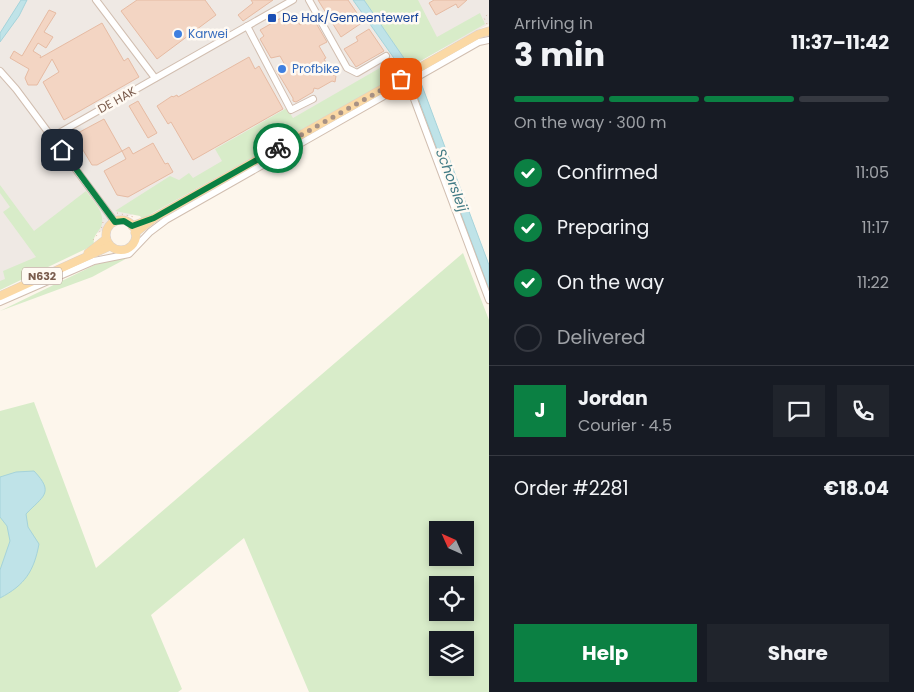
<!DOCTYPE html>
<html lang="en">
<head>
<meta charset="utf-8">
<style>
	:root { --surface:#171b24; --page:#20242c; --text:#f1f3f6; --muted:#9ea1a6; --line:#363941; --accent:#0b8043 }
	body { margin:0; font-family:Poppins,sans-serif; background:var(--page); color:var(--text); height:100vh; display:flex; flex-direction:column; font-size:19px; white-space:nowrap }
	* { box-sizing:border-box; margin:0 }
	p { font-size:16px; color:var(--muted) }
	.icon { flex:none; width:28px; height:28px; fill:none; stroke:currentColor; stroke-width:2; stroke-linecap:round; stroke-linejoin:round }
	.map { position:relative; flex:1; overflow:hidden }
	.side { display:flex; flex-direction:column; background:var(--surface); width:425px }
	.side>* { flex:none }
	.needle { width:32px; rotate:315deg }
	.tools { position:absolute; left:429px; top:521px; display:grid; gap:10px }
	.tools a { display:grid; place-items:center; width:45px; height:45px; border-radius:0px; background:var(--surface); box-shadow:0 2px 8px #0003; font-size:25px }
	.pin { position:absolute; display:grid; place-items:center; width:42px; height:42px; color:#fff; margin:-21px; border-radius:10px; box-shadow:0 2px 8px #0006 }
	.courier { position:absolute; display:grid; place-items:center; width:50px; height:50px; margin:-25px; border:4px solid #0b8043; border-radius:50%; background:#fff; color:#222; box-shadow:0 1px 6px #0007 }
	.headline em { font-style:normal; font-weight:700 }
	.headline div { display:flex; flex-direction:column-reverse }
	.headline { display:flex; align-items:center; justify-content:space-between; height:85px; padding:0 25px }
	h1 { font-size:32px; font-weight:700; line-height:38px }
	.bar { display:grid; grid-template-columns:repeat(4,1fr); gap:8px 5px; align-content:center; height:60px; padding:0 25px }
	.bar i { height:6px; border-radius:4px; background:var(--line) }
	.bar .current { background:var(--accent) }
	.bar p { grid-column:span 4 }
	.line { display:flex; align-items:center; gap:12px; padding:0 25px; border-top:1px solid var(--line) }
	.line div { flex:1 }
	.round { display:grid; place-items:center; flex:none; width:52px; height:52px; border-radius:0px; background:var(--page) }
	ol { padding:0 25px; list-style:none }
	li { display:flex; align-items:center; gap:15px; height:55px }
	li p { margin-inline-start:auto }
	li .icon { padding:5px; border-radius:50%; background:var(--accent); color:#fff; stroke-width:4 }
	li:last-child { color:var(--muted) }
	li i { width:28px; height:28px; border:2px solid var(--line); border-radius:50% }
	.button { display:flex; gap:10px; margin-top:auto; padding:10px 25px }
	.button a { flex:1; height:58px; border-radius:0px; background:var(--accent); color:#fff; font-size:20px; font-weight:700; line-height:58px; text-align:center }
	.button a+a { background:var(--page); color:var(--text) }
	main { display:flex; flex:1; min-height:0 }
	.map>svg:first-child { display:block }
	.industrial { fill:#efe9e4 }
	.green { fill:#d8ecc9; fill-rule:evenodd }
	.water { fill:#bfe3e8; stroke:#a5d3da }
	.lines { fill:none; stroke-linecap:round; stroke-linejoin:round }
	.stream { stroke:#a5d3da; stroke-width:2 }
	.building { fill:#f3d5c3; stroke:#e6bba3 }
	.minor-casing { stroke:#d1beb0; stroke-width:8 }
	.major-casing { stroke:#dad1cd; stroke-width:9 }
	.path { stroke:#d9b8a5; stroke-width:1; stroke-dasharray:1 4; stroke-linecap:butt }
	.minor { stroke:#fff; stroke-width:6 }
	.major { stroke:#fbd9a5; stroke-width:8 }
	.done { stroke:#a89285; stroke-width:5; stroke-dasharray:0 9 }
	.route { stroke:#0b8043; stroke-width:6 }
	.transit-dot { fill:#1a4fb4; stroke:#fffaf3; stroke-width:2 }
	.shop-dot { fill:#3f7fe0; stroke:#fffaf3; stroke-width:2 }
	.labels { text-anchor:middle; stroke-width:5; stroke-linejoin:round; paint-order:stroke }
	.shield { fill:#fffaf3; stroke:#a28b7f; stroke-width:1 }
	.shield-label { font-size:11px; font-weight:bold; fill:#7a5c4d }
	.transit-label { font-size:12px; fill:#164399; stroke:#fffaf3; text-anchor:start }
	.shop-label { font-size:12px; fill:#366cbe; stroke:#fffaf3; text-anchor:start }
	.street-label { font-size:12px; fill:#7a5c4d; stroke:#fffaf3 }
	.water-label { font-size:14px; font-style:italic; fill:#437c86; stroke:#fffaf3 }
</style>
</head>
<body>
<main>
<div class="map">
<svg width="489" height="692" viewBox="0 0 489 692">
	<rect width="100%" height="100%" fill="#fdf6ec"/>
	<!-- industrial -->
	<polygon class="industrial" points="0,0 489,0 489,24 99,232 0,282"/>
	<!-- green -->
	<g class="green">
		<polygon points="364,0 418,0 437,37 480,13 485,24 410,67"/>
		<polygon points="392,61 401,74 142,219 140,216 115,211 170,176 179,180 189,173 193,178 222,161 215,149 287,108 293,118"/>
		<path d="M0,185L34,231L86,191C94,202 109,216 99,230C95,236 93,238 94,245L0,290V281L5,279L3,271L36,257L3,212L10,207L0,193Z"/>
		<path d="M463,253L489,320V692H309L244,538L151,615L182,689L178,692H0V411L34,402L96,568ZM438,530H465V558H438ZM438,585H465V612H438ZM438,640H465V668H438Z"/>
		<polygon points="133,255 92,277 0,311 105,260"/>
	</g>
	<!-- water -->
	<g class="water">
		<polygon points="21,0 27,0 19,16 0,42 0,33"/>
		<polygon points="353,0 364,0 410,67 403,71"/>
		<polygon points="421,83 489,265 489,289 414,87"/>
		<path d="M34,471C55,493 43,496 26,514L28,527L39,544C34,571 25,585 0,598V570L10,541L7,526L0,517V477L16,472Z"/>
	</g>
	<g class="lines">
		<!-- stream -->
		<polyline class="stream" points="415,82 417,88"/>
	</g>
	<!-- building -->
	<g class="building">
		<polygon points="137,0 205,0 216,15 157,59 121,11"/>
		<polygon points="251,0 273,0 243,21 238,15 253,3"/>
		<polygon points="318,0 348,0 363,22 341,37"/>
		<polygon points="434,0 467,0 458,8 456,4 436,15 429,3"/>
		<polygon points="49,10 56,13 44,32 53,37 46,48 38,43 33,51 41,56 40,58 102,23 124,61 128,58 139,77 64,120 43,82 59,72 52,59 37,85 28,85 25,78 29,69 10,58 14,51 22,56"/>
		<polygon points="281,18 284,25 296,18 300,25 313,18 327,42 319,46 326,58 324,59 333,75 336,76 335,82 332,81 318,89 314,88 313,92 296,102 293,101 293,98 276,70 285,65 280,56 271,58 260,39 264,36 260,30"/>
		<polygon points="369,29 384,51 356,67 344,49 358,41 356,37"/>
		<polygon points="249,57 255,69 259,66 283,109 193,160 171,122 168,124 157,106 172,96 173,97 177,95 178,97"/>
		<polygon points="138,101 157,133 148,138 129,106"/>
		<polygon points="104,119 122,151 97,165 92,165 74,135"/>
		<polygon points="153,143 165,164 168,163 173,172 128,197 117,195 104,171 126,159 122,151 129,147 133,154"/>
	</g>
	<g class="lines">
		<defs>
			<g id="minor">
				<polyline points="96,0 155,78"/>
				<polyline points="309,0 347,68 357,73 386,56"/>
				<polyline points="247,26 291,110 313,99"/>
				<polyline points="0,71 16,89 115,222"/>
				<polyline points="408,83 489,300"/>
				<polyline points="52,137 293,0"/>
				<polyline points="0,302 94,261 129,254 150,232 166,220 479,42 489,40"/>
			</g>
			<g id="major">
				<circle cx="121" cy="235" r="15"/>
				<polyline points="132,226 154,218 479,34 489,31"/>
				<polyline points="135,233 154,218"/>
				<polyline points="88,253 106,239"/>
				<polyline points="0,296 110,246"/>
			</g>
		</defs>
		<!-- minor casing -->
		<use href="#minor" class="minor-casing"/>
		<!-- major casing -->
		<use href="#major" class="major-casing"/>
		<!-- path -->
		<g class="path">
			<polyline points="487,24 484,18 489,13"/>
			<polyline points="117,213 134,217"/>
			<polyline points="93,240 101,230 104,218"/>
		</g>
		<!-- minor -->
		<use href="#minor" class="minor"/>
		<!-- major -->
		<use href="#major" class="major"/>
	</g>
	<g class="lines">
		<!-- done -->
		<polyline class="done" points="278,148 401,79"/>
		<!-- route -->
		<polyline class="route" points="62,150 115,222 124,221 132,226 154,218 278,148"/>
	</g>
	<!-- markers -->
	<rect class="transit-dot" x="267" y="13" width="10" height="10" rx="2.5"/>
	<g class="shop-dot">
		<circle cx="178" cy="34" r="5"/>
		<circle cx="282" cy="69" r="5"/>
	</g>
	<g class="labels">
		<!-- shield labels -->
		<rect class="shield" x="22" y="267.5" width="40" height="17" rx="4"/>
		<g class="shield-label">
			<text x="42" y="280">N632</text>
		</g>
		<!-- transit labels -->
		<g class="transit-label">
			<text x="282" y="22">De Hak/Gemeentewerf</text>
		</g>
		<!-- shop labels -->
		<g class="shop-label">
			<text x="188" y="38">Karwei</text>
			<text x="292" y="73">Profbike</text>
		</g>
		<!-- street labels -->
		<g class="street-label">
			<text transform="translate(117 100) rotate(-29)" y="4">DE HAK</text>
		</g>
		<!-- water labels -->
		<g class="water-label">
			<text transform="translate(452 180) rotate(69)" y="5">Schorsleij</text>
		</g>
	</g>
</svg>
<div class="tools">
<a><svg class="needle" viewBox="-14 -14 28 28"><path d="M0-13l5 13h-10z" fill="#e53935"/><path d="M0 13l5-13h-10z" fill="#9ea1a6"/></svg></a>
<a><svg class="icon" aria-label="locate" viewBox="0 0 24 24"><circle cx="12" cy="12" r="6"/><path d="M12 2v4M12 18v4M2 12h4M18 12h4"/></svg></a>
<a><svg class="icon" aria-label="layers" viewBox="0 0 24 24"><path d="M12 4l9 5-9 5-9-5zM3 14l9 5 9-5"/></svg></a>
</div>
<div class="pin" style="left:401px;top:79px;background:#ea580c"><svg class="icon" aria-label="bag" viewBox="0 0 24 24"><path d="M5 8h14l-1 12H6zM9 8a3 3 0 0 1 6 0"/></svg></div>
<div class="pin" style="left:62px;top:150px;background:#1f2937"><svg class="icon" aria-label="home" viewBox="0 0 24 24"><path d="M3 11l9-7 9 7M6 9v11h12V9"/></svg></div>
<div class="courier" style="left:278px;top:148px"><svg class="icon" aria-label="bike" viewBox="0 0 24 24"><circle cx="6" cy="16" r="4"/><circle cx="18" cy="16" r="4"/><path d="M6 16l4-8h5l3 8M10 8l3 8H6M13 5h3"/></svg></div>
</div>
<section class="side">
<div class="headline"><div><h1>3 min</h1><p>Arriving in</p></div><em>11:37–11:42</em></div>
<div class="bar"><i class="current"></i><i class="current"></i><i class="current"></i><i></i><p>On the way · 300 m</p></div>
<ol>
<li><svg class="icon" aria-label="check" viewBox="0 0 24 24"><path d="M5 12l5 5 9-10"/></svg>Confirmed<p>11:05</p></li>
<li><svg class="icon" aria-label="check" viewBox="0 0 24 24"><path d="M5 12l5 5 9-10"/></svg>Preparing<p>11:17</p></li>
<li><svg class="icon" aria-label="check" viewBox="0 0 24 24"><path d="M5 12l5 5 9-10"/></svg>On the way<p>11:22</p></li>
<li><i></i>Delivered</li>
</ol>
<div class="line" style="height:90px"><b class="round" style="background:var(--accent);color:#fff">J</b><div><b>Jordan</b><p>Courier · 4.5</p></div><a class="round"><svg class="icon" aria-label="chat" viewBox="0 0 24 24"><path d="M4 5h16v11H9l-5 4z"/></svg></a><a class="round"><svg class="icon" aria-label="phone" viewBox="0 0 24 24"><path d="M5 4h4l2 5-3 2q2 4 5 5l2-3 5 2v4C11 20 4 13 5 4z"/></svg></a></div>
<div class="line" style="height:65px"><div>Order #2281</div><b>€18.04</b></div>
<div class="button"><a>Help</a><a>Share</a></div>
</section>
</main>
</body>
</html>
